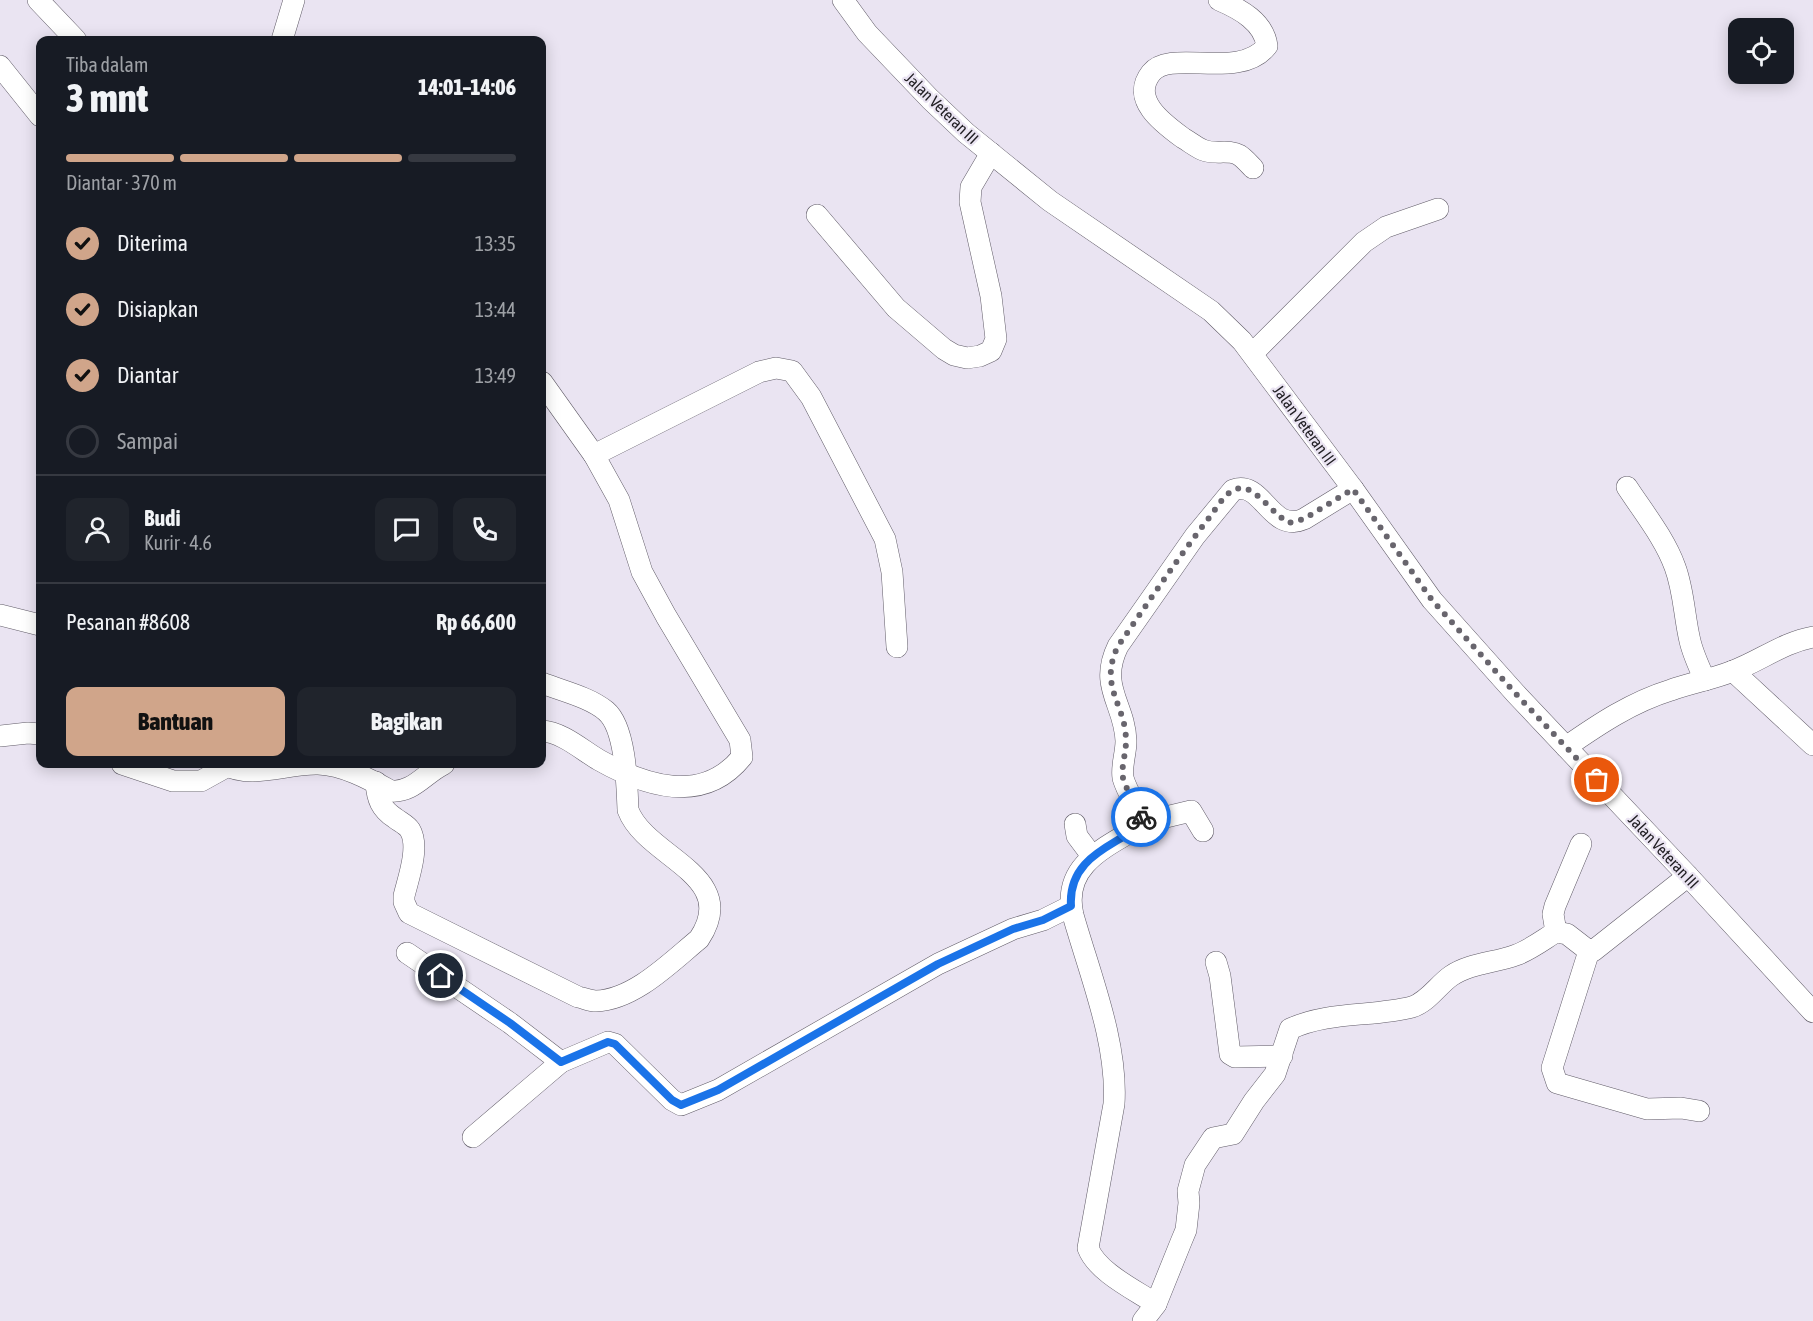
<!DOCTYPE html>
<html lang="id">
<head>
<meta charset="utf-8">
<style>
	:root { --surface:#171b24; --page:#20242c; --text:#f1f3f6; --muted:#9ea1a6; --line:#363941; --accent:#d0a58a }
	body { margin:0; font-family:"Asap Condensed",sans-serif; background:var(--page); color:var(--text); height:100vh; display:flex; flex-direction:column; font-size:22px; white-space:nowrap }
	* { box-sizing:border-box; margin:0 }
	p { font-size:20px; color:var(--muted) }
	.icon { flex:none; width:33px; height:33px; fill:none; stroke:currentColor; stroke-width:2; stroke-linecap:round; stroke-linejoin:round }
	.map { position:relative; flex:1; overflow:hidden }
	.sheet { position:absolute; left:36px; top:36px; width:510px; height:732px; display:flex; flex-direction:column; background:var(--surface); border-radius:12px; box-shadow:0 3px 15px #0003 }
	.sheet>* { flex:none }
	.tools { position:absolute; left:1728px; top:18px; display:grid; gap:12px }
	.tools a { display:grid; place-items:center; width:66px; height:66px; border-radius:12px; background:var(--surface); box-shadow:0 3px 15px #0003; font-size:30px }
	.pin { position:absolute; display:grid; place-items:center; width:51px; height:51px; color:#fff; margin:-26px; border:3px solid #fff; border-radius:50%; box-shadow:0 2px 6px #0007 }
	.courier { position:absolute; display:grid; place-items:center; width:60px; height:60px; margin:-30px; border:4px solid #1a73e8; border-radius:50%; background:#fff; color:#222; box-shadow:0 2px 8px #0007 }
	.headline em { font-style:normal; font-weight:800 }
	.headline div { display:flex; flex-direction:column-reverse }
	.headline { display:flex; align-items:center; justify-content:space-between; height:102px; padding:0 30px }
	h1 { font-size:39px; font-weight:800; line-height:45px }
	.bar { display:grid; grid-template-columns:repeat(4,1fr); gap:9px 6px; align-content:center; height:72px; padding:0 30px }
	.bar i { height:8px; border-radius:4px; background:var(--line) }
	.bar .active { background:var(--accent) }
	.bar p { grid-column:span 4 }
	.line { display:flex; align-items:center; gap:15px; padding:0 30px; border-top:2px solid var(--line) }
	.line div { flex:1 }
	.round { display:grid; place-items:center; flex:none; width:63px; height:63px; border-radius:12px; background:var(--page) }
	ol { padding:0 30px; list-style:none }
	li { display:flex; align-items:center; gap:18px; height:66px }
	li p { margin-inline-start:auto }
	li .icon { padding:6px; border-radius:50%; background:var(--accent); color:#111; stroke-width:4 }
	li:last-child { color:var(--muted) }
	li i { width:33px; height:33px; border:3px solid var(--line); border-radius:50% }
	.cta { display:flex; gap:12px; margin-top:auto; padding:12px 30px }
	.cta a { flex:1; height:69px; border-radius:12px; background:var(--accent); color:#111; font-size:24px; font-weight:800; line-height:69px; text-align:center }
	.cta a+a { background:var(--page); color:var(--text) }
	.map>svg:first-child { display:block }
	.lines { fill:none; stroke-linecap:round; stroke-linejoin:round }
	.minor-casing { stroke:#615c68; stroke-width:22 }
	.minor { stroke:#fff; stroke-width:21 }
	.done { stroke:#68656d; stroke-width:6; stroke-dasharray:0 10.8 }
	.route { stroke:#1a73e8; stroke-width:8 }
	.labels { text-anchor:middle; stroke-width:4.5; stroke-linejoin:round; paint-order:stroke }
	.street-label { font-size:16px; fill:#222025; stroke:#eae4f2 }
</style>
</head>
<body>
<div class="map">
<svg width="1813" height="1321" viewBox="0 0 1813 1321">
	<rect width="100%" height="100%" fill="#eae4f2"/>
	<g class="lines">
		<defs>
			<g id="minor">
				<polyline points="38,0 76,40"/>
				<polyline points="843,0 867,33 930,99 966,133 1050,201 1211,311 1242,341 1353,489 1432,600 1516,694 1688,876 1813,1012"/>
				<path d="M1219,0C1240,9 1264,22 1267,46C1239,81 1171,48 1151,73C1130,100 1164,124 1183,138C1190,142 1196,147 1203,150C1214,155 1229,149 1239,155C1244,158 1249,164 1253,168"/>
				<polyline points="282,40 294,0"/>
				<polyline points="0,66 40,116"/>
				<polyline points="817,215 896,308 944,349 954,355 967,358 980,356 991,351 996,339 991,296 970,202 971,187 991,153"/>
				<polyline points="1253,353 1364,242 1386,227 1438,209"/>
				<path d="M542,382L594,455L619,500L642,572L666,616L740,740L742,757C703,805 645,786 599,760C582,750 562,732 542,731"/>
				<polyline points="594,455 759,372 776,368 792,371 811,397 885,539 892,572 897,647"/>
				<path d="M1627,487C1644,513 1665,539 1675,567C1684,591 1684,616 1690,641C1693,654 1699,667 1705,680"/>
				<polyline points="0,615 40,625"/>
				<polyline points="1733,671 1813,745"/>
				<polyline points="0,736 28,733 40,734"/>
				<path d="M1566,747C1599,724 1632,702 1671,690C1691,683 1713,679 1733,671C1760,661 1784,642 1813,637"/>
				<polyline points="122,764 173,781 201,781 228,766"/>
				<path d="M223,764C252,780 287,763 318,764C344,765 369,779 391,791C413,793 425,773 444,764"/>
				<path d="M376,782C377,799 381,809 395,818C400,822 407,825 410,830C420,847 408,879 404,896V902L409,913L578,997C584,998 590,1001 596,1001C634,1000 671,962 699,939C742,875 646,858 628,810C627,785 626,728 606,711C589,697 562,691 542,683"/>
				<polyline points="1141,823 1191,811 1203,831"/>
				<polyline points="1075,824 1077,836 1092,856"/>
				<polyline points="1556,932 1553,914 1555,906 1581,844"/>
				<polyline points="1589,951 1552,1068 1557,1083 1647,1109 1681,1108 1699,1111"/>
				<polyline points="407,953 510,1023 561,1062 473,1137"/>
				<polyline points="1216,962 1220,976 1230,1054 1235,1057 1282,1056"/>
				<polyline points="561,1062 608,1042 615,1044 672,1100 681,1105 718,1090 938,964 1013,929 1043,920 1071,906"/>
				<path d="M1156,1304C1135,1290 1097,1272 1088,1248L1114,1104C1118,1043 1090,975 1073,915C1062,868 1101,849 1136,829L1141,823V817C1136,804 1127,792 1123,778C1121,766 1126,754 1126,741C1125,704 1098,687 1118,646L1195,536L1233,490C1263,479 1270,534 1304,519L1353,489"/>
				<path d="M1143,1321L1156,1304L1181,1242L1186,1230L1189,1203L1188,1191L1195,1165L1213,1138L1233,1134L1254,1101L1275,1074L1290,1029C1328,1011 1373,1017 1412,1007C1428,1002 1438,985 1451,976C1470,963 1495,963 1516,955C1530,950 1543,940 1556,932L1567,934L1589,951H1593L1688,876"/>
			</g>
		</defs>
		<!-- minor casing -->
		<use href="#minor" class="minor-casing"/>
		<!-- minor -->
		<use href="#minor" class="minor"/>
	</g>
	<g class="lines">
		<!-- done -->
		<path class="done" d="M1141,817C1136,804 1127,792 1123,778C1121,766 1126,754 1126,741C1126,704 1098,687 1118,646C1148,603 1177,559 1209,518C1216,509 1223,496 1233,490C1235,489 1239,488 1242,488C1256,488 1275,516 1289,523L1304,519L1353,489L1432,600L1516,694L1597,780"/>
		<!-- route -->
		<path class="route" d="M441,976L510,1023L561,1062L608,1042L615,1044L672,1100L681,1105L718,1090L938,964L1013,929L1043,920L1071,906C1067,846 1140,842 1141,817"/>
	</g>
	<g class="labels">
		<!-- street labels -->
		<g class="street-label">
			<text transform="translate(942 108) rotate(44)" y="6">Jalan Veteran III</text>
			<text transform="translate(1305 425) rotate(54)" y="6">Jalan Veteran III</text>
			<text transform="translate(1664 851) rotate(47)" y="6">Jalan Veteran III</text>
		</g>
	</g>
</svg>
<div class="tools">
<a><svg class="icon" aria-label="locate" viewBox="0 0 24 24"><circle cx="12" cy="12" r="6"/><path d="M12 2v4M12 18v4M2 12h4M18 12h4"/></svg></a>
</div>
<div class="pin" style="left:1597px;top:780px;background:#ea580c"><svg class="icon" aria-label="bag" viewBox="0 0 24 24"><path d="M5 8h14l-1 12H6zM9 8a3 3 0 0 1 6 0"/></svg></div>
<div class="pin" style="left:441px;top:976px;background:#1f2937"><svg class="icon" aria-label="home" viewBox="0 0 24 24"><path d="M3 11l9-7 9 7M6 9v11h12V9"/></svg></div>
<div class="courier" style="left:1141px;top:817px"><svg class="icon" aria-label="bike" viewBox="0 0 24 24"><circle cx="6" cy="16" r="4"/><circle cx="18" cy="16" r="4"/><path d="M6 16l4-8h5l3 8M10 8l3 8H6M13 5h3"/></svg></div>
<section class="sheet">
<div class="headline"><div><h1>3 mnt</h1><p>Tiba dalam</p></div><em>14:01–14:06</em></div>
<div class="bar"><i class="active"></i><i class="active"></i><i class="active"></i><i></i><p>Diantar · 370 m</p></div>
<ol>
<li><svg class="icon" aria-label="check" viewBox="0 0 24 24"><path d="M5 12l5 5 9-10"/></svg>Diterima<p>13:35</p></li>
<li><svg class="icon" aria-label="check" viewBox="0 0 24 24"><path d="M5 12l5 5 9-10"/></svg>Disiapkan<p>13:44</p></li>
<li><svg class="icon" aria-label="check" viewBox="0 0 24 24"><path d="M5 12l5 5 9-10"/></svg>Diantar<p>13:49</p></li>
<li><i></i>Sampai</li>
</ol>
<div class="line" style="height:108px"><a class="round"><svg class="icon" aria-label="person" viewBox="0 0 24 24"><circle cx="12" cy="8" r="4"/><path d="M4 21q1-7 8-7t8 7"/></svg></a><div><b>Budi</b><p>Kurir · 4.6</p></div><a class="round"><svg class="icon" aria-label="chat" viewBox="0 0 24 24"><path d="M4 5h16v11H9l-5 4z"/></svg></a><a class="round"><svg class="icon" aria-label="phone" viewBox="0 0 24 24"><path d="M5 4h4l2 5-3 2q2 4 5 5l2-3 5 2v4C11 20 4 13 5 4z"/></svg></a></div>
<div class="line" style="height:78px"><div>Pesanan #8608</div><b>Rp 66,600</b></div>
<div class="cta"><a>Bantuan</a><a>Bagikan</a></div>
</section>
</div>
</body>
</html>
